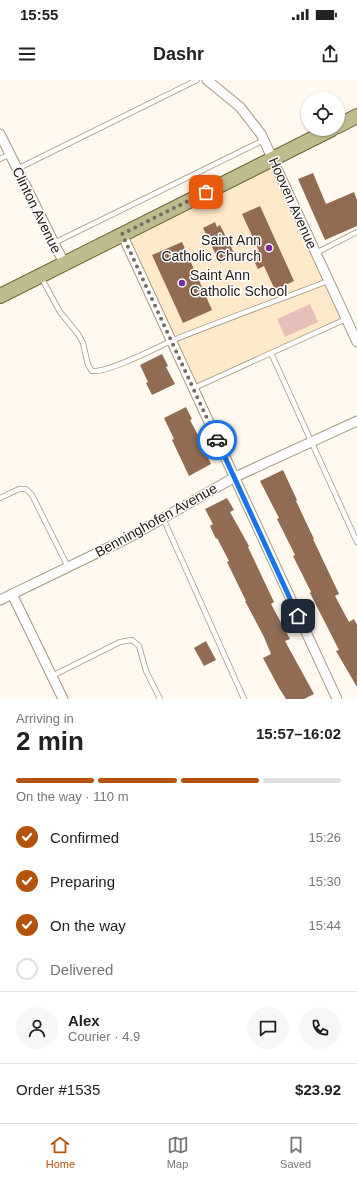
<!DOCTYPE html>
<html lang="en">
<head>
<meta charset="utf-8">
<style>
	:root { --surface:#fff; --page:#f6f6f6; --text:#222; --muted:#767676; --line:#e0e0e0; --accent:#b45309 }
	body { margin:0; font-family:Helvetica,sans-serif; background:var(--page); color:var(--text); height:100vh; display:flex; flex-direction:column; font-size:15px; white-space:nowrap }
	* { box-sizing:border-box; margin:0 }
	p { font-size:13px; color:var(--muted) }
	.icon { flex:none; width:22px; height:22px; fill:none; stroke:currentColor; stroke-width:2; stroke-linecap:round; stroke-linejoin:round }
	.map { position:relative; height:619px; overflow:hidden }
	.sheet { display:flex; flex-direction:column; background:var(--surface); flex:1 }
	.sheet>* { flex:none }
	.tools { position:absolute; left:301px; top:12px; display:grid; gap:8px }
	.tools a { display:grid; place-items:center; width:44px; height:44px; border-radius:50%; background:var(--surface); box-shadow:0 1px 3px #0004; font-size:20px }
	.pin { position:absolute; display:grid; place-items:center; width:34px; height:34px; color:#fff; margin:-17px; border-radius:8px; box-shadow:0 2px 6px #0006 }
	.courier { position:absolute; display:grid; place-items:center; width:40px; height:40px; margin:-20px; border:3px solid #1a73e8; border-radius:50%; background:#fff; color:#222; box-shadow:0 1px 5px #0007 }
	.head em { font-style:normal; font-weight:700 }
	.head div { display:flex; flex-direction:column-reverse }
	.head { display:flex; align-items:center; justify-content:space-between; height:68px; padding:0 16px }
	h1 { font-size:26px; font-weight:700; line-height:30px }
	.bar { display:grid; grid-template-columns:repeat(4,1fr); gap:6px 4px; align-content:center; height:48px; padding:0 16px }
	.bar i { height:5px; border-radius:3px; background:var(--line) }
	.bar .current { background:var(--accent) }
	.bar p { grid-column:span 4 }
	.line { display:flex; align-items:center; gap:10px; padding:0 16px; border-top:1px solid var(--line) }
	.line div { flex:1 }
	.round { display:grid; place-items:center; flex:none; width:42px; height:42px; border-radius:21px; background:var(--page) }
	ol { padding:0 16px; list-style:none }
	li { display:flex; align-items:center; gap:12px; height:44px }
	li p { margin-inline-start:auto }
	li .icon { padding:4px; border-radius:50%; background:var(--accent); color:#fff; stroke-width:4 }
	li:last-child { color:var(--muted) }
	li i { width:22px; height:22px; border:2px solid var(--line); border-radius:50% }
	.status { display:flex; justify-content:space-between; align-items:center; height:28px; padding:0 20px; background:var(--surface); direction:ltr }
	.status svg { height:11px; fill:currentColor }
	header { display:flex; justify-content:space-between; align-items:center; height:52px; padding:0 16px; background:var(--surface); font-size:18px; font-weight:700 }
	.tab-bar { display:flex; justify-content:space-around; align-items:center; height:56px; border-top:1px solid var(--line); background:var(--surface); font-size:11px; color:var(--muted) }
	.tab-bar a { display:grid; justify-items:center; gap:2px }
	.tab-bar .current { color:var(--accent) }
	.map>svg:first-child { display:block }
	.built { fill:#feeaca }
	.green { fill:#e7c0ba }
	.building { fill:#916b52 }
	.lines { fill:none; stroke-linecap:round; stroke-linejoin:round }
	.service-casing { stroke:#a59780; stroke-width:6 }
	.minor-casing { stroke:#a59780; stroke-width:11 }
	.primary-casing { stroke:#6d6835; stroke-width:16 }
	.service { stroke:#fff; stroke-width:4.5 }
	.minor { stroke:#fff; stroke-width:9 }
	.primary { stroke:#bebc8f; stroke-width:14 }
	.done { stroke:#736d63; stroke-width:4; stroke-dasharray:0 7.2 }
	.route { stroke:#1a73e8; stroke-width:5 }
	.poi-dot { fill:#782d9f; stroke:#fff; stroke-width:1.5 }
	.labels { text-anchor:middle; stroke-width:3; stroke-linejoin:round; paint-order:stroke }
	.street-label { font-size:14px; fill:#272118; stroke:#fff }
	.poi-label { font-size:14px; fill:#272118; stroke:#fff; text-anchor:end }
</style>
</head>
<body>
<div class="status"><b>15:55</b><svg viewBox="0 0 49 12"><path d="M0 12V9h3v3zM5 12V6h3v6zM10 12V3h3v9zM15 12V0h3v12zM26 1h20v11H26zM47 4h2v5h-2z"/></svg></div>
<header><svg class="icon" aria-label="menu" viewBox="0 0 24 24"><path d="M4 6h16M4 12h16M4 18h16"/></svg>Dashr<svg class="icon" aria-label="share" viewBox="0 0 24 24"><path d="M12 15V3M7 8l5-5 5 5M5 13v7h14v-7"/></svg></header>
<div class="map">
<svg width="357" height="619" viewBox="0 0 357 619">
	<rect width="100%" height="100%" fill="#fff9ef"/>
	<!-- built -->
	<polygon class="built" points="274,79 346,239 194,308 122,154"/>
	<!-- green -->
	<polygon class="green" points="310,224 318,242 285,257 277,239"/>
	<!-- building -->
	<g class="building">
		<polygon points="313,93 326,124 354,112 357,120 357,146 325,160 298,99"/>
		<polygon points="260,126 294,201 275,210 264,186 258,189 251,175 259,171 242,134"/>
		<polygon points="215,142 217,147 220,145 234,173 230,175 231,178 220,183 203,148"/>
		<polygon points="182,162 212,230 183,243 152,175"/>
		<polygon points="162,274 168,286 166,287 175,304 152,315 146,303 148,302 140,285"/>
		<polygon points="186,327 192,339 190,340 201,361 200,361 211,384 189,396 172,360 174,359 164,338"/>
		<polygon points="283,390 297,420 296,421 314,459 313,459 339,514 335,516 349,542 354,539 357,545 357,607 336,571 339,570 310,513 311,512 293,476 295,475 277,439 279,438 260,401"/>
		<polygon points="227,418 234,430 230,432 249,466 248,467 274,522 271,524 290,559 285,561 314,614 304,619 286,619 279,608 263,578 271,574 264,557 245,521 246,521 227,482 229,481 217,458 216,459 210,446 213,444 205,429"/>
		<polygon points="206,561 216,580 204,586 194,568"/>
	</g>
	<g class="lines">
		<defs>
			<g id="service">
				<polyline points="0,79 10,74"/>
				<polyline points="17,89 197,0"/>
				<polyline points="54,163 264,60"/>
				<polyline points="316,173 357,152"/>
				<path d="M41,197L60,232L78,254L83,263L88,285L92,291C108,293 154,269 171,261C223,240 276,221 328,201"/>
				<polyline points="271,273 357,462"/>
				<polyline points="194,308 346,239"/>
				<polyline points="0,418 19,409 26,409 32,415 68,487"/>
				<polyline points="163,438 244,619"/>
				<polyline points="52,596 120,562 132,560 139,566 146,591 160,619"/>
			</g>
			<g id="minor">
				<polyline points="207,0 240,27 261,54 357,262"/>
				<polyline points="0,54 64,183"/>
				<polyline points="122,154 337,619"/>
				<polyline points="12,514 63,619"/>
				<polyline points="0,520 130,457 235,397 357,341"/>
			</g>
			<g id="primary">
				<polyline points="338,46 357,36"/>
				<polyline points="0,216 332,49"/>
			</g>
		</defs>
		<!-- service casing -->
		<use href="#service" class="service-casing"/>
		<!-- minor casing -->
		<use href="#minor" class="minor-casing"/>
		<!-- primary casing -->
		<use href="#primary" class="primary-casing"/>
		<!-- service -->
		<use href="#service" class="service"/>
		<!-- minor -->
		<use href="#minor" class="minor"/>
		<!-- primary -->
		<use href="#primary" class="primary"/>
	</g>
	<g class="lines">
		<!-- done -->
		<polyline class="done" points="206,112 122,154 217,360"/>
		<!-- route -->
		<polyline class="route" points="217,360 298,536"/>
	</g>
	<!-- markers -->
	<g class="poi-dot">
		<circle cx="269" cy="168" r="4"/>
		<circle cx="182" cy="203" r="4"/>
	</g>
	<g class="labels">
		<!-- street labels -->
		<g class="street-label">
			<text transform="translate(293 123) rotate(66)" y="5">Hooven Avenue</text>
			<text transform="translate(37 130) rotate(64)" y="5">Clinton Avenue</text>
			<text transform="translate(156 440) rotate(-29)" y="5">Benninghofen Avenue</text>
		</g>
		<!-- poi labels -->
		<g class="poi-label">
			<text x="261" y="165">Saint Ann<tspan x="261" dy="16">Catholic Church</tspan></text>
			<text x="190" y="200" text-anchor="start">Saint Ann<tspan x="190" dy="16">Catholic School</tspan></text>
		</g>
	</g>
</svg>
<div class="tools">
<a><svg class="icon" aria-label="locate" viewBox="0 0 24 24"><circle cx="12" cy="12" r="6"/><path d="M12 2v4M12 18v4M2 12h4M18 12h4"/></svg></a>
</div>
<div class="pin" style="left:206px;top:112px;background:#ea580c"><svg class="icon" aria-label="bag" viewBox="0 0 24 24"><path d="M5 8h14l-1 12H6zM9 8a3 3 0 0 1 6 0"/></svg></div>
<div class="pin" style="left:298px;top:536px;background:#1f2937"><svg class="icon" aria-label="home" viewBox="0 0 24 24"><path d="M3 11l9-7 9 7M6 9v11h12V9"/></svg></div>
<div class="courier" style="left:217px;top:360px"><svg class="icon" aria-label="car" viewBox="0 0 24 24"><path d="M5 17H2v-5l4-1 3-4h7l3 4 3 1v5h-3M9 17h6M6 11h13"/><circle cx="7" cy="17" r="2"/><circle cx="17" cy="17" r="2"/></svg></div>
</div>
<section class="sheet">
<div class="head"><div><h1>2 min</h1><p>Arriving in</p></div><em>15:57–16:02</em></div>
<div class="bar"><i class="current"></i><i class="current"></i><i class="current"></i><i></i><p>On the way · 110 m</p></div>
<ol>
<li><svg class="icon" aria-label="check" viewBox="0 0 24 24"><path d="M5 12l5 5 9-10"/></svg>Confirmed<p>15:26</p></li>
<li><svg class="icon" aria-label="check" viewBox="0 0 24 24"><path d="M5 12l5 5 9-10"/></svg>Preparing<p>15:30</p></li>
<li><svg class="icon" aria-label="check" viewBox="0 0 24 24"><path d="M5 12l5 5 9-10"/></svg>On the way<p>15:44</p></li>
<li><i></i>Delivered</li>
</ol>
<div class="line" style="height:72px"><a class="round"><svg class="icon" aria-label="person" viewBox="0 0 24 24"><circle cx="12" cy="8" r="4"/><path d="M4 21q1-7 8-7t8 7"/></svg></a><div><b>Alex</b><p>Courier · 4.9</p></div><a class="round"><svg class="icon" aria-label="chat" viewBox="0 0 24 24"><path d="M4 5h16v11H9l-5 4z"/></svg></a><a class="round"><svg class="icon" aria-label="phone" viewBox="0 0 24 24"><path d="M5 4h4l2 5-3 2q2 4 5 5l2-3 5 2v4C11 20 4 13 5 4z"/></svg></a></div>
<div class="line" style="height:52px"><div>Order #1535</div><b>$23.92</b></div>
</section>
<nav class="tab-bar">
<a class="current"><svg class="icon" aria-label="home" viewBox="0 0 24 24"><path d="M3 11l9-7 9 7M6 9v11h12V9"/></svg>Home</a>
<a><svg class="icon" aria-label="map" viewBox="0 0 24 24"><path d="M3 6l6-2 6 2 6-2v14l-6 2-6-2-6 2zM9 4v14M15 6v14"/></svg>Map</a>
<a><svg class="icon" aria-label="saved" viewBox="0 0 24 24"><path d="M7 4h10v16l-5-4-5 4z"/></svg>Saved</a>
</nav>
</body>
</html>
